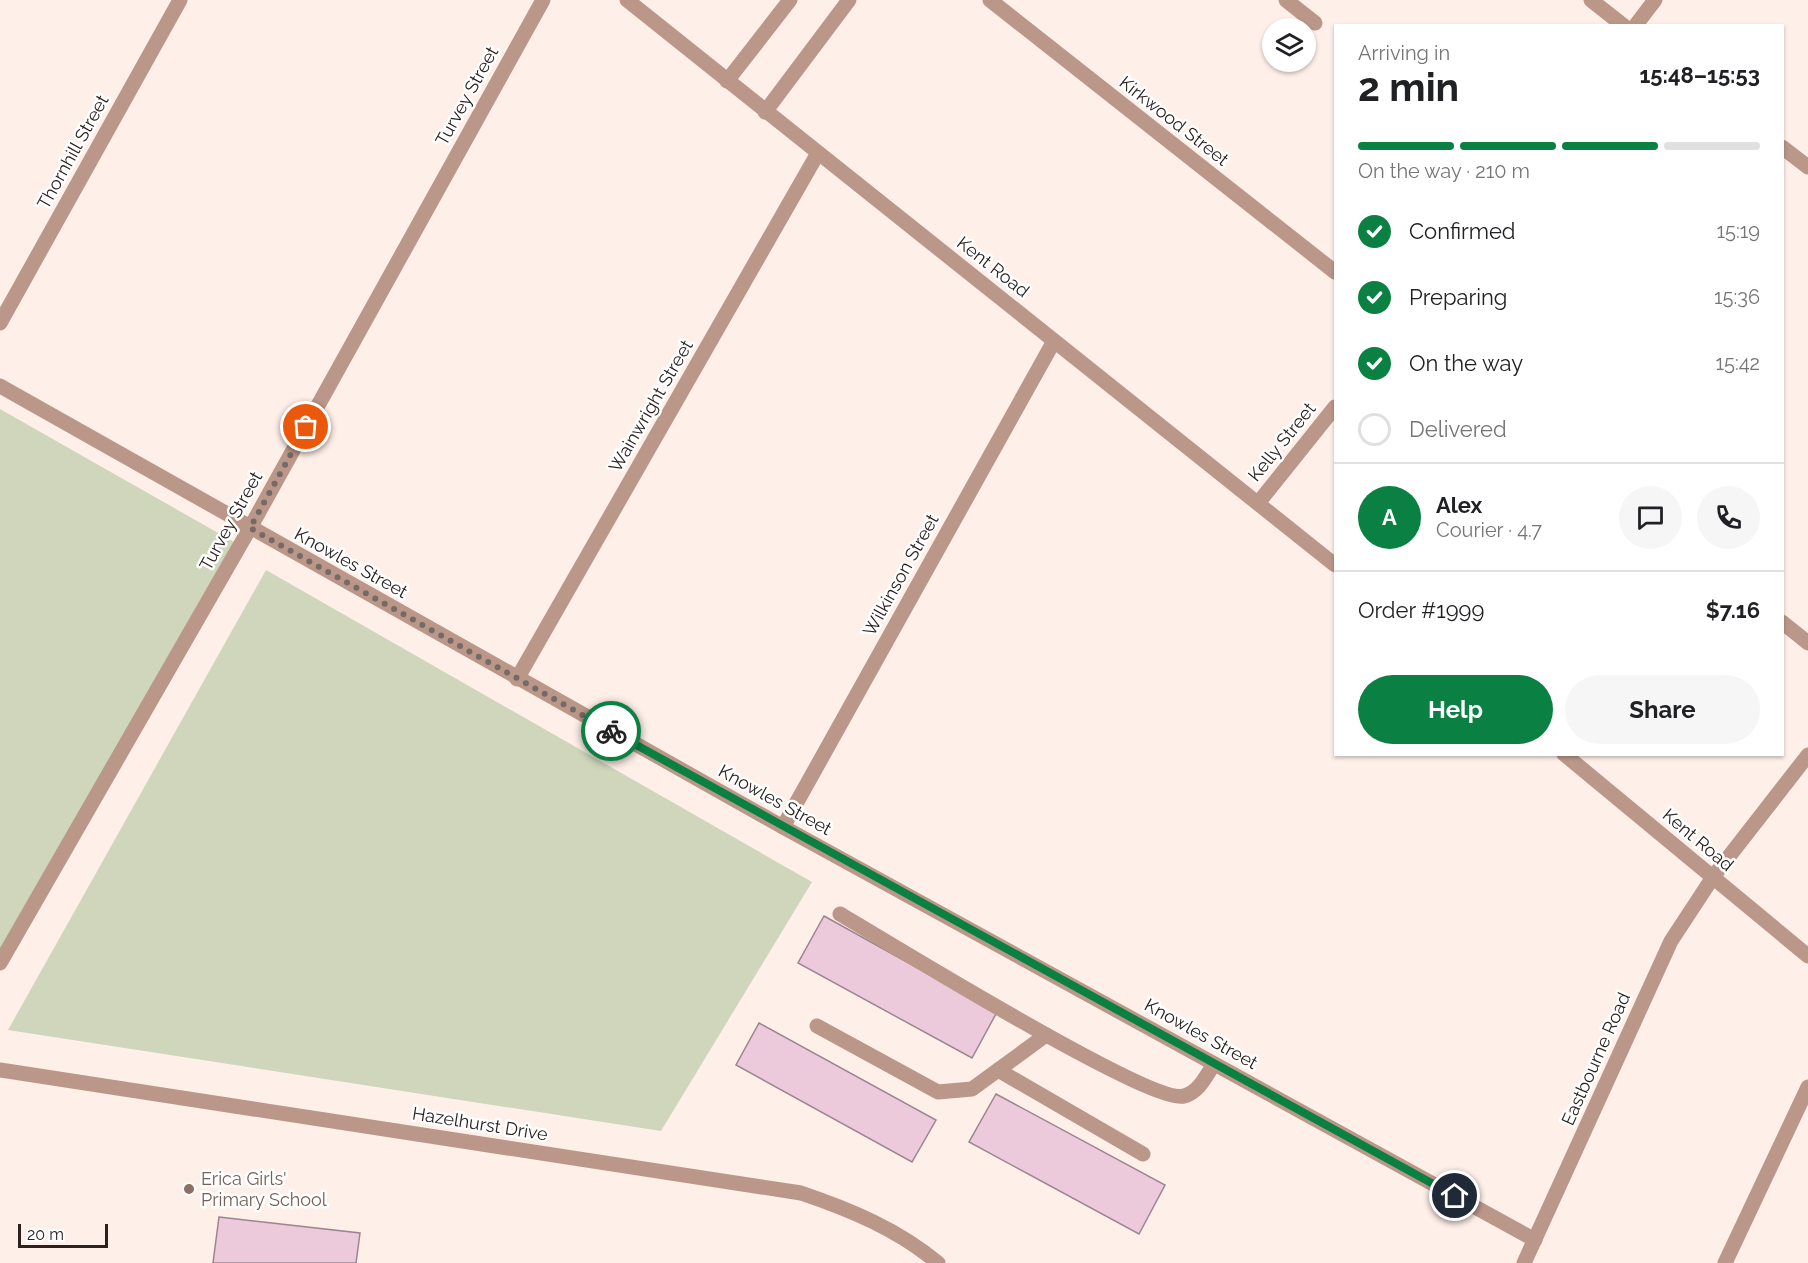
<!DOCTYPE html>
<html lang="en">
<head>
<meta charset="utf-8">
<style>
	:root { --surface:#fff; --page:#f6f6f6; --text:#202124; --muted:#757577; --line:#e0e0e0; --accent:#0b8043 }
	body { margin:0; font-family:Raleway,sans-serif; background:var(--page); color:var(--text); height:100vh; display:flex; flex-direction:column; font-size:22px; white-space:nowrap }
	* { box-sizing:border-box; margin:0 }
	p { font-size:20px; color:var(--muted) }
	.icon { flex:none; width:33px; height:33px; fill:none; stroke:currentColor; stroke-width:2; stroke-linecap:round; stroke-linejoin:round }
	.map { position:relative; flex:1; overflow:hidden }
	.details { position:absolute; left:1334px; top:24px; width:450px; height:732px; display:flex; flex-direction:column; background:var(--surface); border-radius:0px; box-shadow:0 2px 4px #0004 }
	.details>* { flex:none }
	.controls { position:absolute; left:1262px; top:18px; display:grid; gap:12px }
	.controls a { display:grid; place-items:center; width:54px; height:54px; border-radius:50%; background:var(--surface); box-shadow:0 2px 4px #0004; font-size:30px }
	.scale { position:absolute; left:18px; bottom:15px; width:90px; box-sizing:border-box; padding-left:6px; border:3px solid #2b221f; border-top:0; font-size:16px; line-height:21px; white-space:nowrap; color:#2b221f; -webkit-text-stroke:4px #fff; paint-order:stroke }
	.pin { position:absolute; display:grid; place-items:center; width:51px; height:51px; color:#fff; margin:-26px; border:3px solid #fff; border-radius:50%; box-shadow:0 2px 6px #0007 }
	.courier { position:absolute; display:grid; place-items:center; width:60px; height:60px; margin:-30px; border:4px solid #0b8043; border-radius:50%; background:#fff; color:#222; box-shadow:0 2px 8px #0007 }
	.head em { font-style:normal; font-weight:700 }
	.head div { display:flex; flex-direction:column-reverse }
	.head { display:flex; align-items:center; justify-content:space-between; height:102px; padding:0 24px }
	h1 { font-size:39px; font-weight:700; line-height:45px }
	.bar { display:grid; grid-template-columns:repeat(4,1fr); gap:9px 6px; align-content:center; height:72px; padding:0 24px }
	.bar i { height:8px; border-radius:4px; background:var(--line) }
	.bar .on { background:var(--accent) }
	.bar p { grid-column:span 4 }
	.line { display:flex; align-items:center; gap:15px; padding:0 24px; border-top:2px solid var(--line) }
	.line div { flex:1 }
	.round { display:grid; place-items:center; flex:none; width:63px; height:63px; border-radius:32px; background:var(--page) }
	ol { padding:0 24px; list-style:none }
	li { display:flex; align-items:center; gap:18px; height:66px }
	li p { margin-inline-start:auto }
	li .icon { padding:6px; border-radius:50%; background:var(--accent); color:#fff; stroke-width:4 }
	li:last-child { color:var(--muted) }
	li i { width:33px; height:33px; border:3px solid var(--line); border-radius:50% }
	.action { display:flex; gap:12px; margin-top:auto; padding:12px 24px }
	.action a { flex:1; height:69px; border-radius:36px; background:var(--accent); color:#fff; font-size:24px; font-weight:700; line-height:69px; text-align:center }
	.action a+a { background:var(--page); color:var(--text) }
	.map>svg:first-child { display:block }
	.green { fill:#cfd6bb }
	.building { fill:#edcadb; stroke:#9c8590; stroke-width:1.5 }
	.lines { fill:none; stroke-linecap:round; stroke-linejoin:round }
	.lane { stroke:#bb9789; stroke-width:15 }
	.street { stroke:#bb9789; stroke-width:15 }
	.done { stroke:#756a66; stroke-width:6; stroke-dasharray:0 10.8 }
	.route { stroke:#0b8043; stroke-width:8 }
	.education-dot { fill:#8d6e63; stroke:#fff; stroke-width:2 }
	.labels { text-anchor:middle; stroke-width:5; stroke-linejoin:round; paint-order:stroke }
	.street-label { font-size:18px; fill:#2b221f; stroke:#fff }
	.education-label { font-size:18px; fill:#785e54; stroke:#fff; text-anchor:start }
</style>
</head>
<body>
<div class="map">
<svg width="1808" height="1263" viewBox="0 0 1808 1263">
	<rect width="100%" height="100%" fill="#feefe9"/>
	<!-- green -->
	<g class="green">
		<polygon points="0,409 234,542 0,959"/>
		<polygon points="266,570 812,882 661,1131 8,1030"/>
	</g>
	<!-- building -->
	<g class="building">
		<polygon points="824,916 997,1012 972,1058 798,963"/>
		<polygon points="759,1023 936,1120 912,1162 736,1065"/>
		<polygon points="996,1094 1165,1185 1139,1234 969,1142"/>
		<polygon points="219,1217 360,1233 356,1263 213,1263"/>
	</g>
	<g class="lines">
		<!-- lane -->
		<g class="lane">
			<polyline points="1286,0 1315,23"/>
			<path d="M840,914C886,941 1151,1105 1184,1096C1199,1092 1206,1076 1214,1064"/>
			<polyline points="817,1026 938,1092 972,1089 1046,1035"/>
			<path d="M0,1070L801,1193C851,1210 897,1229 938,1263"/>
			<polyline points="998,1070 1143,1154"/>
			<polyline points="1725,1263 1808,1087"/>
		</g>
		<!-- street -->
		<g class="street">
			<polyline points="627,0 1335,565"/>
			<polyline points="990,0 1335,272"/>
			<polyline points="1591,0 1624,26"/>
			<polyline points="1635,26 1655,0"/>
			<polyline points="727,81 790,0"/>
			<polyline points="765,112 849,0"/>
			<polyline points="1782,147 1808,167"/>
			<polyline points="0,323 180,0"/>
			<polyline points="0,386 783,827 1535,1240"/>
			<polyline points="1259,502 1335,407"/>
			<polyline points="1782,622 1808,643"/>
			<polyline points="517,679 818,153"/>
			<polyline points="1564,754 1808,956"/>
			<polyline points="783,827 1054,341"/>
			<polyline points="0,963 250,528 543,0"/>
			<polyline points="1524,1263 1671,941 1713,877 1808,755"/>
		</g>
	</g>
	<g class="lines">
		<!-- done -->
		<polyline class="done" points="306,427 250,528 611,731"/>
		<!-- route -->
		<polyline class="route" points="611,731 1455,1196"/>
	</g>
	<!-- markers -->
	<circle class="education-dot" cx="189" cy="1189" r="6"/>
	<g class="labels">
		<!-- street labels -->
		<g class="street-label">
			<text transform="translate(467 96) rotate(-61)" y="6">Turvey Street</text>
			<text transform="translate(1174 121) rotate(38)" y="6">Kirkwood Street</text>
			<text transform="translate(73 152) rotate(-61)" y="6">Thornhill Street</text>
			<text transform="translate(993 267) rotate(38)" y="6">Kent Road</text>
			<text transform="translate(651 406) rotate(-60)" y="6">Wainwright Street</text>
			<text transform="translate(1282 442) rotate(-51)" y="6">Kelly Street</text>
			<text transform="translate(231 521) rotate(-61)" y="6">Turvey Street</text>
			<text transform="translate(351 563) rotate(29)" y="6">Knowles Street</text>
			<text transform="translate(901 575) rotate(-61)" y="6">Wilkinson Street</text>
			<text transform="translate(775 800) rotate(29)" y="6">Knowles Street</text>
			<text transform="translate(1698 840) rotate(40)" y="6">Kent Road</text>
			<text transform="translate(1201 1034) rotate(29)" y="6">Knowles Street</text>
			<text transform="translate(1596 1059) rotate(-66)" y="6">Eastbourne Road</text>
			<text transform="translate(480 1124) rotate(9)" y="6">Hazelhurst Drive</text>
		</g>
		<!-- education labels -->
		<g class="education-label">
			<text x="201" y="1185">Erica Girls'<tspan x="201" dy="21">Primary School</tspan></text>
		</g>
	</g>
</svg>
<div class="controls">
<a><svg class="icon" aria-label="layers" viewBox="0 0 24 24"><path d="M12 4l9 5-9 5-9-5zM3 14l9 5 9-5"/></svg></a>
</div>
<div class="scale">20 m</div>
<div class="pin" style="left:306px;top:427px;background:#ea580c"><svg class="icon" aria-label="bag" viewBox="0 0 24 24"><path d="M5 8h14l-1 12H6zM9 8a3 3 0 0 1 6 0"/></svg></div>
<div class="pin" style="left:1455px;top:1196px;background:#1f2937"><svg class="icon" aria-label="home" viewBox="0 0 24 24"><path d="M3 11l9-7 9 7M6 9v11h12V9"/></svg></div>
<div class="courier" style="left:611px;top:731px"><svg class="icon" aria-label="bike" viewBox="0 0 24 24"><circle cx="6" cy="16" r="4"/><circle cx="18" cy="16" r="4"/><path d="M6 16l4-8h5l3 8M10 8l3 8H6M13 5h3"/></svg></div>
<section class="details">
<div class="head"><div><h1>2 min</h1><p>Arriving in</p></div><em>15:48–15:53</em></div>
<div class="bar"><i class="on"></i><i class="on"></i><i class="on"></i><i></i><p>On the way · 210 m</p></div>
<ol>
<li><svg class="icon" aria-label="check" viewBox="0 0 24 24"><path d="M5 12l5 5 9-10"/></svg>Confirmed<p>15:19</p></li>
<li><svg class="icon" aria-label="check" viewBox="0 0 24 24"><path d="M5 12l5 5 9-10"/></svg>Preparing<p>15:36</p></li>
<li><svg class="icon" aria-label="check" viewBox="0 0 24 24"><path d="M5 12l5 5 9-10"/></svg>On the way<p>15:42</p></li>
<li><i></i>Delivered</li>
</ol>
<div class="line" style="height:108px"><b class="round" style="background:var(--accent);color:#fff">A</b><div><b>Alex</b><p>Courier · 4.7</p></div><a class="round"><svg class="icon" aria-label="chat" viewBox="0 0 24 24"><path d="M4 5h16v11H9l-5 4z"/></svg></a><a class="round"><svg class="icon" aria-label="phone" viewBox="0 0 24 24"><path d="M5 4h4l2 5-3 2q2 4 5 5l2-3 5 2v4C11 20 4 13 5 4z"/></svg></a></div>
<div class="line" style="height:78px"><div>Order #1999</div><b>$7.16</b></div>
<div class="action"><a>Help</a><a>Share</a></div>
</section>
</div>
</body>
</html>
